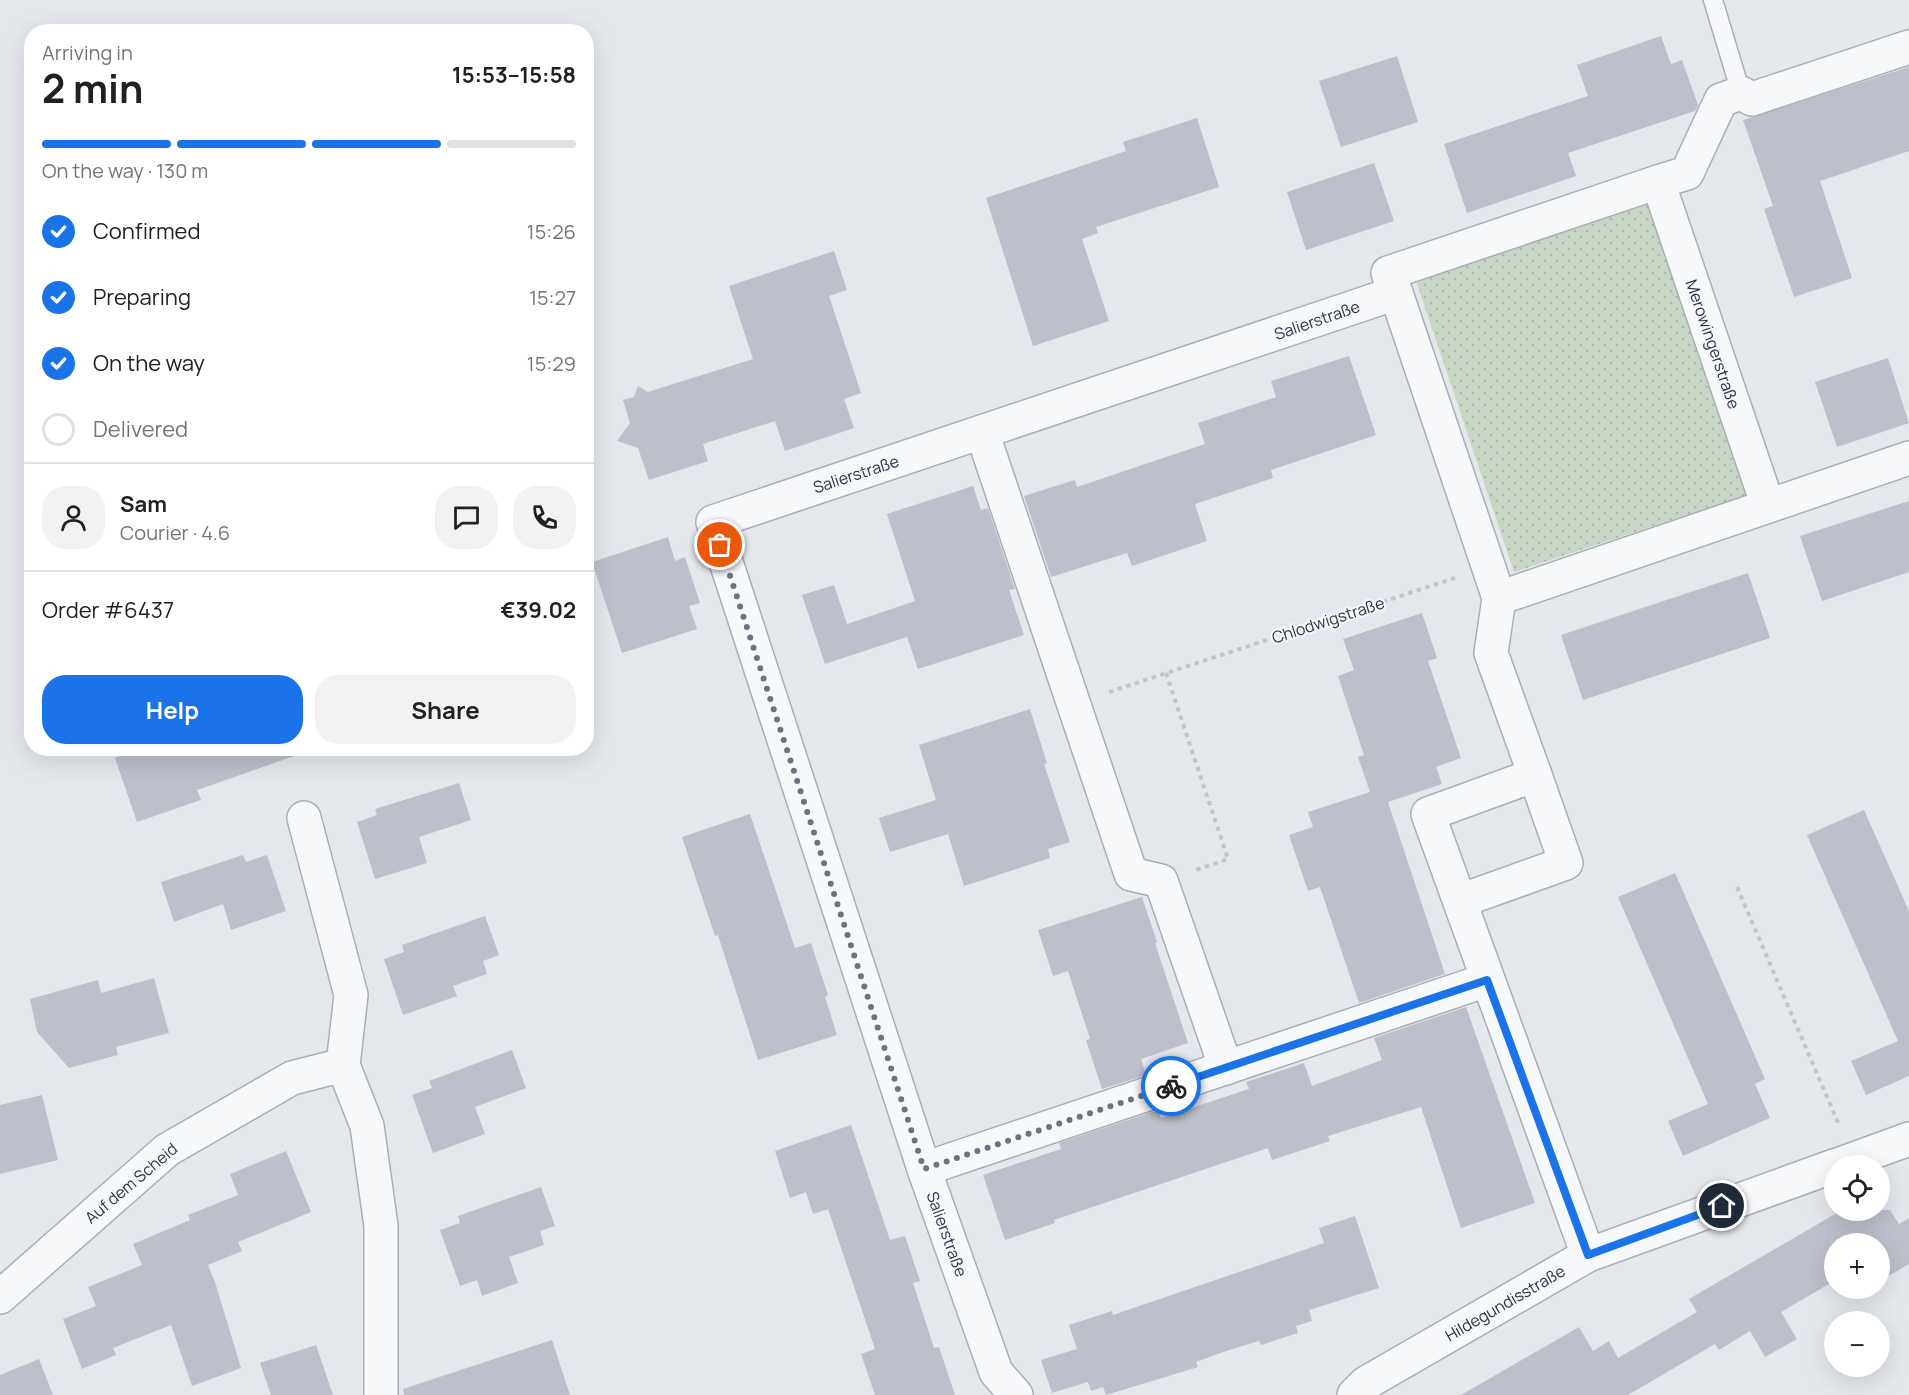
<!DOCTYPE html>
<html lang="en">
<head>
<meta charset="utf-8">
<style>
	:root { --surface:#fff; --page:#f2f2f2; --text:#202124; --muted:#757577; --line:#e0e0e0; --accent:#1a73e8 }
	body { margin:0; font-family:Manrope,sans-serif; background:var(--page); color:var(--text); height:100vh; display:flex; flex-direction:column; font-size:22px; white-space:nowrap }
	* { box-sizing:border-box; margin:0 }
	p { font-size:20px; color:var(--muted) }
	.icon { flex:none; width:33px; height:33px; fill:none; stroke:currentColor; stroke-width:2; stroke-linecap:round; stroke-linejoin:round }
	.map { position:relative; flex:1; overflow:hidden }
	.sheet { position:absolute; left:24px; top:24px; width:570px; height:732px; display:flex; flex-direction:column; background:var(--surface); border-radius:24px; box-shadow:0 6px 24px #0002 }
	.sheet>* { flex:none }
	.tools { position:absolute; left:1824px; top:1155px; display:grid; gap:12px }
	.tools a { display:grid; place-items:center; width:66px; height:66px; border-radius:50%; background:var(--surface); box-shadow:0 6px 24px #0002; font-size:30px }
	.pin { position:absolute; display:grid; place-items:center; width:51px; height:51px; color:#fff; margin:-26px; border:3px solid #fff; border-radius:50%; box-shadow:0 2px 6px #0007 }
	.courier { position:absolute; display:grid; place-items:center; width:60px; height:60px; margin:-30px; border:4px solid #1a73e8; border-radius:50%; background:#fff; color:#222; box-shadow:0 2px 8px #0007 }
	.overview em { font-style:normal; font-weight:700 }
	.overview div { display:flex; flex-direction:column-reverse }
	.overview { display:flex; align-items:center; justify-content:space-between; height:102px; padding:0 18px }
	h1 { font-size:39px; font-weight:700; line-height:45px }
	.bar { display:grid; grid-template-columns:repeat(4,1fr); gap:9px 6px; align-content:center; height:72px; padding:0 18px }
	.bar i { height:8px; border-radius:4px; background:var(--line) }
	.bar .current { background:var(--accent) }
	.bar p { grid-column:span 4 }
	.line { display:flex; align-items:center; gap:15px; padding:0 18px; border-top:2px solid var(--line) }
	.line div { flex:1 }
	.round { display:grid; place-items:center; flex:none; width:63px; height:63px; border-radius:24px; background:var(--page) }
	ol { padding:0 18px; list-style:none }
	li { display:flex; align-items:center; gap:18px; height:66px }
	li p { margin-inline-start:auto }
	li .icon { padding:6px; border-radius:50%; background:var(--accent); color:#fff; stroke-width:4 }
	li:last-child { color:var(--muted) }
	li i { width:33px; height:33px; border:3px solid var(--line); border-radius:50% }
	.action { display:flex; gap:12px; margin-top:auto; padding:12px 18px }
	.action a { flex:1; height:69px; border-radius:24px; background:var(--accent); color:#fff; font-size:24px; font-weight:700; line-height:69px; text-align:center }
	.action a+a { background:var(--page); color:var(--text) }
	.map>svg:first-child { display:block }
	.park { fill:url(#park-dots) }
	.building { fill:#bbc0ca }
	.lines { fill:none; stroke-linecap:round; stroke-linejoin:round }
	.lane-casing { stroke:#a9aeb7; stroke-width:21 }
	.street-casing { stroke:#a9aeb7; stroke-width:36 }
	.path { stroke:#c2c5cb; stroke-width:4; stroke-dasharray:4.5 4.5; stroke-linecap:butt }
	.lane { stroke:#f7f8fa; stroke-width:18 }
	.street { stroke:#f7f8fa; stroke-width:33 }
	.done { stroke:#6c737f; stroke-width:6; stroke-dasharray:0 10.8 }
	.route { stroke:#1a73e8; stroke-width:8 }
	.labels { text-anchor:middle; stroke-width:4.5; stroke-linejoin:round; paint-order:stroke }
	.street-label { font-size:16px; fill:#2b3445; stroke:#f4f6f9 }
</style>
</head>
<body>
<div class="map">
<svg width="1909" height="1395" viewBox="0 0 1909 1395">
	<defs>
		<pattern id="park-dots" width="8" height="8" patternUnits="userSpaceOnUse" patternTransform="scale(1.5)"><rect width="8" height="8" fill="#c9d6c5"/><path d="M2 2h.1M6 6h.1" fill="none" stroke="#adb8ab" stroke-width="1.8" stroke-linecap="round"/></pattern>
	</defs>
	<rect width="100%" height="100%" fill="#e4e7ec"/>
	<!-- park -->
	<polygon class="park" points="1647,201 1746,495 1514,572 1415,278"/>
	<!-- building -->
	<g class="building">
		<polygon points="1661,36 1671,64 1682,60 1698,105 1695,111 1568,153 1576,176 1467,213 1444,144 1588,96 1577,65"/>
		<polygon points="1397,56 1418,122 1341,147 1319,81"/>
		<polygon points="1909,67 1909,151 1820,181 1852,278 1794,297 1764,209 1773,206 1743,120"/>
		<polygon points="1197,118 1219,187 1096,227 1098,233 1082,239 1109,321 1033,346 986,198 1126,151 1123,142"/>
		<polygon points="1374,163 1394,221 1306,250 1287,192"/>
		<polygon points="834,251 847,290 829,296 861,393 844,399 854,428 785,451 775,421 703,444 708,461 649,480 638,448 617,441 630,423 623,400 634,397 638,386 648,392 753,359 729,286"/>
		<polygon points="1349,356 1376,435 1271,470 1273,478 1195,504 1207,541 1132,566 1127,553 1051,577 1024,496 1075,480 1077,487 1205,444 1198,423 1276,397 1271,381"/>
		<polygon points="1888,358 1909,423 1837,447 1815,382"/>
		<polygon points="973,486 981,510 988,508 1015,589 1009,590 1024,635 918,669 907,637 825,664 802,595 834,585 847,624 915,601 887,514"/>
		<polygon points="1909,501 1909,572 1822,601 1800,536"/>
		<polygon points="668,537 675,561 685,557 700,603 689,606 697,629 622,653 592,562"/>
		<polygon points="1748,573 1770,638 1583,700 1561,635"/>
		<polygon points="1422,613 1437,658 1428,661 1461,758 1436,767 1442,784 1388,802 1445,974 1359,1003 1320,887 1308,891 1289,835 1313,827 1308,812 1370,792 1358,757 1364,755 1338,676 1354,670 1343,639"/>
		<polygon points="1030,709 1047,763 1044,764 1070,842 1048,849 1050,858 964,886 948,834 890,852 879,818 936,800 919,745"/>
		<polygon points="141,748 302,748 303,753 197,790 201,800 137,822 115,758"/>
		<polygon points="459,783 471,820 419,837 427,863 375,879 357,822 377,815 375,809"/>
		<polygon points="1864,810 1909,911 1909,1076 1866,1095 1851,1061 1898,1041 1807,835"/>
		<polygon points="750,814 795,948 811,943 828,995 825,997 837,1035 758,1060 718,935 715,936 682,837"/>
		<polygon points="243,855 246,862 267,855 286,911 231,930 223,904 174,922 161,882"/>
		<polygon points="1675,873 1765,1079 1755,1084 1770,1118 1683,1156 1668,1121 1708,1104 1618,897"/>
		<polygon points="1142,897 1157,942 1155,943 1188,1043 1141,1059 1146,1075 1102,1089 1086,1040 1090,1039 1068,971 1053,976 1038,930"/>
		<polygon points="485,916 499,955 483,961 487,974 453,986 457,996 403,1015 384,959 404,952 402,945"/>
		<polygon points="154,978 169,1033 116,1047 118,1055 69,1068 37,1032 30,999 98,980 101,993"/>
		<polygon points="1466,1007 1535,1203 1461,1228 1421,1107 1328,1136 1330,1141 1272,1160 1268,1148 1054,1220 1055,1223 1005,1240 983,1175 1061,1149 1059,1143 1158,1110 1161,1118 1249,1089 1246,1082 1304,1063 1312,1086 1382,1060 1374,1038"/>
		<polygon points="512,1050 526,1088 475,1107 485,1134 433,1153 412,1095 432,1088 429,1081"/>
		<polygon points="42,1095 58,1160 0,1174 0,1105"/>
		<polygon points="851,1125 890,1240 905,1236 920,1281 913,1283 934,1348 939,1347 955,1395 875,1395 861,1354 875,1349 828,1209 813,1214 806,1192 790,1198 775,1151"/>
		<polygon points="286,1151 311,1212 238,1242 242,1251 208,1265 215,1282 241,1368 192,1386 171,1325 113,1348 116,1355 82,1369 63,1319 96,1306 88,1287 142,1265 133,1244 190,1220 188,1215 238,1195 230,1174"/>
		<polygon points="541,1187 555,1226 540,1231 544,1245 509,1257 518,1283 482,1296 477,1280 460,1286 440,1230 460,1223 458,1216"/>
		<polygon points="1842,1210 1890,1210 1899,1224 1909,1218 1909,1264 1880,1281 1880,1244 1834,1244 1834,1281 1781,1312 1797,1339 1765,1357 1750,1331 1719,1350 1715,1344 1628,1395 1461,1395 1579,1327 1593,1351 1609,1341 1618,1358 1697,1312 1689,1299"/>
		<polygon points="1355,1216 1379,1288 1309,1310 1312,1321 1296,1326 1298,1333 1261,1345 1259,1341 1226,1351 1196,1362 1198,1367 1106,1395 1103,1387 1091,1391 1088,1382 1052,1393 1041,1360 1077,1349 1069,1325 1112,1311 1113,1315 1324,1243 1319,1228"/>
		<polygon points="552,1340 570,1395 404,1395 403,1389"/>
		<polygon points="316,1345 333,1395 271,1395 260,1363"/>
		<polygon points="39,1359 53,1395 0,1395 0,1375"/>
	</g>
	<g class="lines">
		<defs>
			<polyline id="lane" points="1713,0 1741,93"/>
			<g id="street">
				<polyline points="1658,182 1687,173 1721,100 1741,93 1752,99 1909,47"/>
				<polyline points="1396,293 1388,273 1658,182 1768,506"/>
				<polyline points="982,432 1131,874 1161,881 1226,1068"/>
				<polyline points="1499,598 1909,458"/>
				<polyline points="304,818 351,995 343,1065 367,1126 381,1226 381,1395"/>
				<polyline points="1460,901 1566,863 1535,775"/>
				<polyline points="1835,1166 1909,1139"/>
				<polyline points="924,1169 1487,980"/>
				<polyline points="0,1297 167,1150 292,1078 343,1065"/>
				<polyline points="1016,1395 996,1372 924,1169 713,522 1396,293 1499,598 1491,653 1535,775 1428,814 1588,1255"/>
				<polyline points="1354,1395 1366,1383 1588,1255 1834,1166"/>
			</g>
		</defs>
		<!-- lane casing -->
		<use href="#lane" class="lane-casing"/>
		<!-- street casing -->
		<use href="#street" class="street-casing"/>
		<!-- path -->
		<g class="path">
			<polyline points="1166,673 1228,859 1196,870"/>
			<polyline points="1109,692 1455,578"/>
			<polyline points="1737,887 1839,1125"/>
		</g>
		<!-- lane -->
		<use href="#lane" class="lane"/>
		<!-- street -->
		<use href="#street" class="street"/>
	</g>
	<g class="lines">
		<!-- done -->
		<polyline class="done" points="720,545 924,1169 1171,1086"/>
		<!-- route -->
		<polyline class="route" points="1171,1086 1487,980 1588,1255 1722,1206"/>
	</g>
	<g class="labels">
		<!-- street labels -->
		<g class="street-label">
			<text transform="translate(1317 320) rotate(-19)" y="6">Salierstraße</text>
			<text transform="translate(1713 344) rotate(71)" y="6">Merowingerstraße</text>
			<text transform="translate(856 474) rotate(-18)" y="6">Salierstraße</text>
			<text transform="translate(1328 620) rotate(-18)" y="6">Chlodwigstraße</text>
			<text transform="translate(131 1183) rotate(-40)" y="6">Auf dem Scheid</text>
			<text transform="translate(947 1234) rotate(70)" y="6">Salierstraße</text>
			<text transform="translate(1505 1303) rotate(-30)" y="6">Hildegundisstraße</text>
		</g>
	</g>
</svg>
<div class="tools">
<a><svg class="icon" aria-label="locate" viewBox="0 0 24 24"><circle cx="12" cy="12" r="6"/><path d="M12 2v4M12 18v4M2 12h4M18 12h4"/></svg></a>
<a>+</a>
<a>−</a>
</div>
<div class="pin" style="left:720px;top:545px;background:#ea580c"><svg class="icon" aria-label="bag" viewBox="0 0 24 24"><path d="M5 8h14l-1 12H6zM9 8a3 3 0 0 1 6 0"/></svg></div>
<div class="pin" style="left:1722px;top:1206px;background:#1f2937"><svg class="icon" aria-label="home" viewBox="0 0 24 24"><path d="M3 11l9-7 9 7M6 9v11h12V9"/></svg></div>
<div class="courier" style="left:1171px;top:1086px"><svg class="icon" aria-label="bike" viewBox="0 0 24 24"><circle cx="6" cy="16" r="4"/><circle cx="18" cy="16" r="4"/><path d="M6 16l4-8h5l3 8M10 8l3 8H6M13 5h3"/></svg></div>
<section class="sheet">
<div class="overview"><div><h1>2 min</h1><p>Arriving in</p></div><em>15:53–15:58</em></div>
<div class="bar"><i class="current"></i><i class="current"></i><i class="current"></i><i></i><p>On the way · 130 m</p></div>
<ol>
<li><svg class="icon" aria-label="check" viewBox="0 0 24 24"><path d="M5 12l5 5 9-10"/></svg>Confirmed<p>15:26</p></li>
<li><svg class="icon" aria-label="check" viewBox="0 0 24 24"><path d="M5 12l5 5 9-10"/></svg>Preparing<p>15:27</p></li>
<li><svg class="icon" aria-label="check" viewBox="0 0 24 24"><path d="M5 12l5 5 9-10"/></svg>On the way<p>15:29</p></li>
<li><i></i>Delivered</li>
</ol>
<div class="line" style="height:108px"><a class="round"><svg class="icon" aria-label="person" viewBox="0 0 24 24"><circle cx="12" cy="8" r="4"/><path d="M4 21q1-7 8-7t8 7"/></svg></a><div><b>Sam</b><p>Courier · 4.6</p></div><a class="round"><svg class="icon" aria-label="chat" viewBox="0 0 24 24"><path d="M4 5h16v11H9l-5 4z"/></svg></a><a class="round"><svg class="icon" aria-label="phone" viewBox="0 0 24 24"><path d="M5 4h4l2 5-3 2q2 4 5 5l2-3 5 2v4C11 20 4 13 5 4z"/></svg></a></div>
<div class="line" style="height:78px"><div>Order #6437</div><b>€39.02</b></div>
<div class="action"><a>Help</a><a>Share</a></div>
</section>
</div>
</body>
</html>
